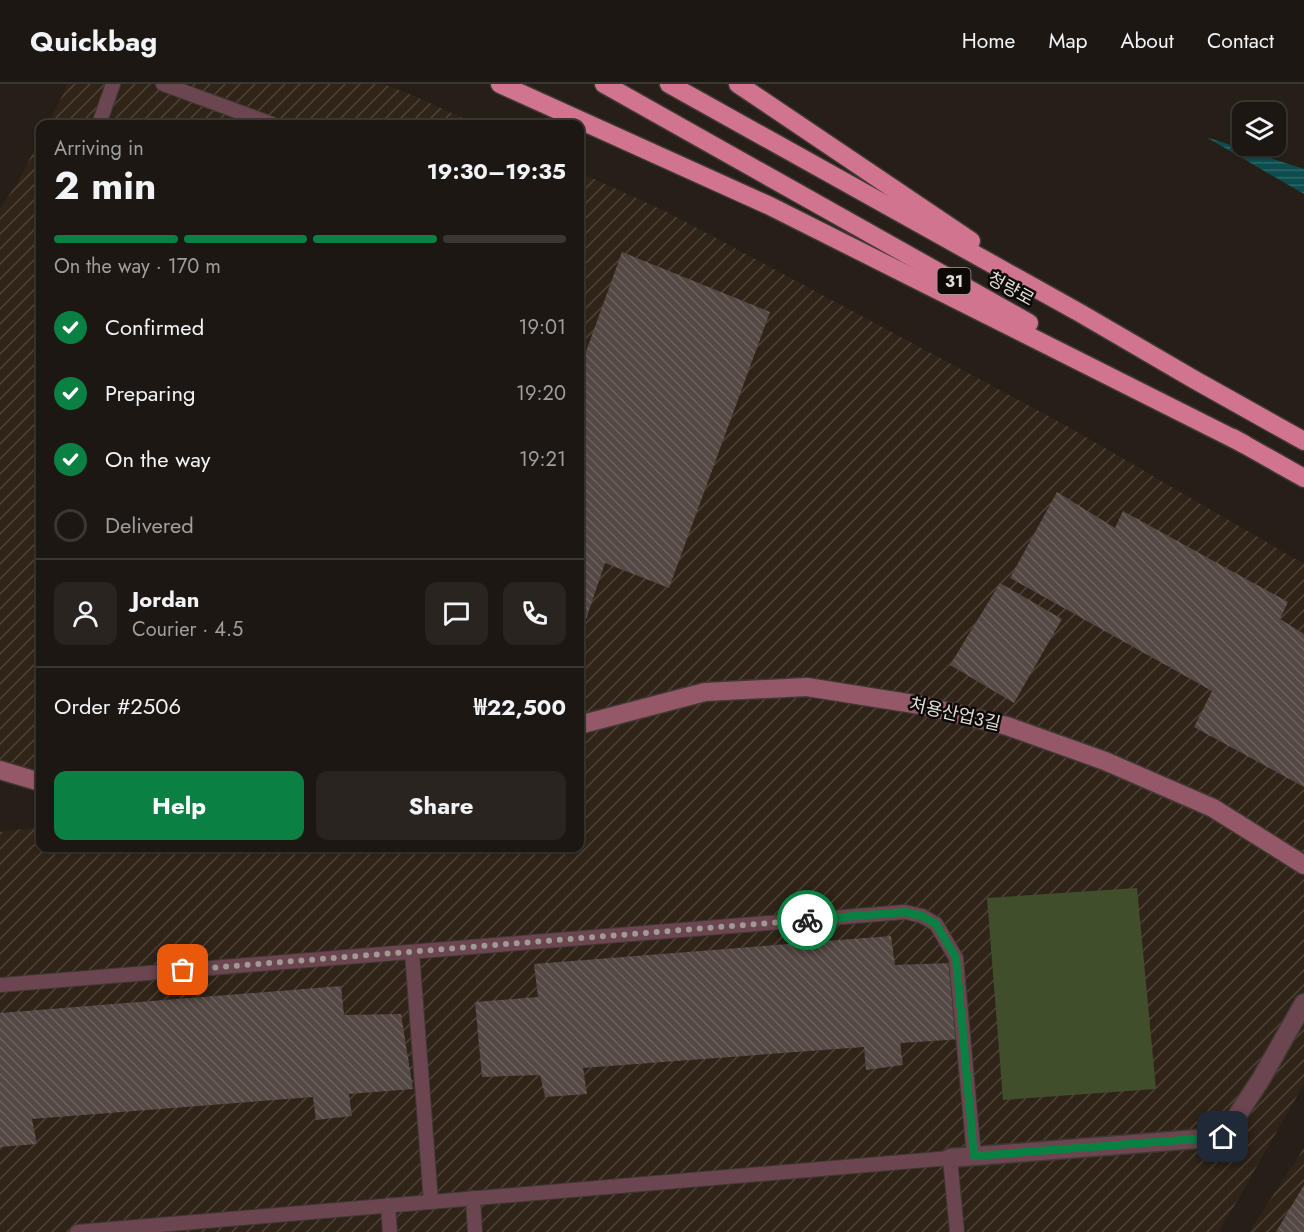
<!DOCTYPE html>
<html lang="en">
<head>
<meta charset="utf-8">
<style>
	:root { --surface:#1c1712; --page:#292420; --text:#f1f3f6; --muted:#a09f9f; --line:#3a3632; --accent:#0b8043 }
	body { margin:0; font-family:Jost,"Noto Sans KR",sans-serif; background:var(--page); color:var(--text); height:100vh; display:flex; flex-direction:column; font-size:22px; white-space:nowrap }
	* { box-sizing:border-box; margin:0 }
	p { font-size:20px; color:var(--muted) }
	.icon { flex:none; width:33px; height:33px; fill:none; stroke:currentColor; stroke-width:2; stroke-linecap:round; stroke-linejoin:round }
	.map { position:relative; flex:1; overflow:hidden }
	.details { position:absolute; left:36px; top:36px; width:548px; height:732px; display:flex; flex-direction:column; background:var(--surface); border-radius:12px; box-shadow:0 2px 4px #0004,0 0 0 2px var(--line) }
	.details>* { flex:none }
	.buttons { position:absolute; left:1232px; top:18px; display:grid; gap:12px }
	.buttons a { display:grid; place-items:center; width:54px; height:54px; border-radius:12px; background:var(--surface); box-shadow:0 2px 4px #0004,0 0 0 2px var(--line); font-size:30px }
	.pin { position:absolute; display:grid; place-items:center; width:51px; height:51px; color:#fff; margin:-26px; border-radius:12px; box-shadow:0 3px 9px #0006 }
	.courier { position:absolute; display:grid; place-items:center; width:60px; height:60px; margin:-30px; border:4px solid #0b8043; border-radius:50%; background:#fff; color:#222; box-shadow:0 2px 8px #0007 }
	.summary em { font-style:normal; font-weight:700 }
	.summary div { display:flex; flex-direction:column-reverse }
	.summary { display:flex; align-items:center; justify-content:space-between; height:102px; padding:0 18px }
	h1 { font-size:39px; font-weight:700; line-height:45px }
	.bar { display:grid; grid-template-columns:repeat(4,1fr); gap:9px 6px; align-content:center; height:72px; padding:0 18px }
	.bar i { height:8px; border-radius:4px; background:var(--line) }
	.bar .selected { background:var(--accent) }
	.bar p { grid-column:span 4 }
	.line { display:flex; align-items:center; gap:15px; padding:0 18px; border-top:2px solid var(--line) }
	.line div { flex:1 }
	.round { display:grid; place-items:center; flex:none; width:63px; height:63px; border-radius:12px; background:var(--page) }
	ol { padding:0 18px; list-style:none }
	li { display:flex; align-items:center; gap:18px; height:66px }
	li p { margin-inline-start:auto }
	li .icon { padding:6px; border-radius:50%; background:var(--accent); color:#fff; stroke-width:4 }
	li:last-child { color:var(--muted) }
	li i { width:33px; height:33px; border:3px solid var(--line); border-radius:50% }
	.cta { display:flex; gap:12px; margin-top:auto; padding:12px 18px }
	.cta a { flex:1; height:69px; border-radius:12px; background:var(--accent); color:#fff; font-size:24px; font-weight:700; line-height:69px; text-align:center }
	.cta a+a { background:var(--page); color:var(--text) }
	header { display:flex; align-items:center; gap:36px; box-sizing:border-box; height:84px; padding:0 30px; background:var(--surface); border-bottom:2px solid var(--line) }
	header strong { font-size:28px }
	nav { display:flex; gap:33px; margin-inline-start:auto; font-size:21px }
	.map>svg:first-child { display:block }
	.industrial { fill:url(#industrial-furrows); fill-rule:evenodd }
	.pitch { fill:#414e2c }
	.water { fill:url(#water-rules) }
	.building { fill:url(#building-back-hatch) }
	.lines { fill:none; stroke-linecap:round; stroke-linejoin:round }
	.lane-casing { stroke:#403933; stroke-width:16 }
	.street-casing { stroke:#403933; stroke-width:21 }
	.secondary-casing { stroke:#403933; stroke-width:21 }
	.highway-casing { stroke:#403933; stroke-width:21 }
	.lane { stroke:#6b454f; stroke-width:14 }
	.street { stroke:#6b454f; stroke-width:18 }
	.secondary { stroke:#945869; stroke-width:18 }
	.highway { stroke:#d17490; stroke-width:18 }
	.done { stroke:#a09a94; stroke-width:6; stroke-dasharray:0 10.8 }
	.route { stroke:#0b8043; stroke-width:8 }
	.labels { text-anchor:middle; stroke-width:5; stroke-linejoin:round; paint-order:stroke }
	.shield { fill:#0c0907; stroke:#a19d99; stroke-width:1.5 }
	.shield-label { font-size:16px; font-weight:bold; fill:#e1dcd7 }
	.street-label { font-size:18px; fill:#e1dcd7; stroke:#0c0907 }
</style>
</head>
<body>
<header>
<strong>Quickbag</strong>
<nav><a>Home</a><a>Map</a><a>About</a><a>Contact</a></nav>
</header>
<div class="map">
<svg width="1304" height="1148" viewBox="0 0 1304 1148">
	<defs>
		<pattern id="industrial-furrows" width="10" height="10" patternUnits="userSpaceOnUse" patternTransform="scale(1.5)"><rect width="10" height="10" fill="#302418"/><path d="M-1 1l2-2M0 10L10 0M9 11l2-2" fill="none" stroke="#4e4339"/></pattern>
		<pattern id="water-rules" width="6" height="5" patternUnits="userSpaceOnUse" patternTransform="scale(1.5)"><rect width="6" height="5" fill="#0c4e4f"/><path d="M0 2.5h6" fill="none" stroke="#2f6768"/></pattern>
		<pattern id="building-back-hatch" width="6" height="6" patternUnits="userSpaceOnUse" patternTransform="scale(1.5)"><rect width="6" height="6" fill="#534843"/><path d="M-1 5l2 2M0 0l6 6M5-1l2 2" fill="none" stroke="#6b625d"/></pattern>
	</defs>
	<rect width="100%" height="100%" fill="#261f18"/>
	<!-- industrial -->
	<g class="industrial">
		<polygon points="68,0 384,0 412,11 476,40 48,40"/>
		<polygon points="40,54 40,698 0,686 0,125 21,93"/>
		<path d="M579,88L669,129L1067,342L1304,480V1000L1219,1148H0V748L40,743V764H579ZM928,624L1007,642L1200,719Z"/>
		<polygon points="1304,1064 1304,1148 1249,1148"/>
	</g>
	<!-- pitch -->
	<polygon class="pitch" points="1137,804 1156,1005 1003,1016 987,814"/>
	<!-- water -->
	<polygon class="water" points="1206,53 1304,85 1304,110"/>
	<!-- building -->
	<g class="building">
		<polygon points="622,168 770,228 669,504 605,479 579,556 579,287"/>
		<polygon points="1057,408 1115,444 1123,427 1288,518 1280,535 1304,550 1304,703 1194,643 1212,607 1010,494"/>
		<polygon points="1000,499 1062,535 1014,619 950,581"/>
		<polygon points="891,852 895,881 952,879 963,955 900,959 903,981 866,986 864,963 583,984 587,1010 545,1013 540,991 482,993 475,918 538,913 534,880"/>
		<polygon points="341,902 344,931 401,930 413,1005 349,1010 352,1032 316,1036 313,1013 32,1035 37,1060 0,1063 0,929"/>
		<polygon points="1304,1101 1304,1148 1276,1148"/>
	</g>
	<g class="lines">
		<defs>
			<g id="lane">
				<polyline points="163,0 272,40"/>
				<polyline points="99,40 113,0"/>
				<polyline points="412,868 431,1118"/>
				<polyline points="0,901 905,828 922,832 936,840 956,874 974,1072"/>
				<polyline points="473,1114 475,1148"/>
				<polyline points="388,1121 390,1148"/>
				<polyline points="77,1148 950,1074 957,1148"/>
			</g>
			<polyline id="street" points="950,1074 1223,1053 1261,995 1304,919"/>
			<g id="secondary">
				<polyline points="579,641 705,608 807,603 920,621 1007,642 1105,677 1213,724 1304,781"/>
				<polyline points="0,686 40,698"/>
			</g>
			<g id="highway">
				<polyline points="500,0 770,122 1244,360"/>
				<polyline points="604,0 1029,239"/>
				<polyline points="669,0 1080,229 1195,296 1304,357"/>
				<polyline points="738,0 971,157"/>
				<polyline points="1233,354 1304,394"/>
			</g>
		</defs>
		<!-- lane casing -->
		<use href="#lane" class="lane-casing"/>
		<!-- street casing -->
		<use href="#street" class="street-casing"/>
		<!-- secondary casing -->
		<use href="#secondary" class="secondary-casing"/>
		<!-- highway casing -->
		<use href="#highway" class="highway-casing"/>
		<!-- lane -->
		<use href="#lane" class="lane"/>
		<!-- street -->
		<use href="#street" class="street"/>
		<!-- secondary -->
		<use href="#secondary" class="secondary"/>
		<!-- highway -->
		<use href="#highway" class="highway"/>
	</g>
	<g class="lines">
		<!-- done -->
		<polyline class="done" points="183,886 807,836"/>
		<!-- route -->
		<polyline class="route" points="807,836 905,828 922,832 936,840 956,874 974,1072 1223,1053"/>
	</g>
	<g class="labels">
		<!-- shield labels -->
		<rect class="shield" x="937.5" y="184" width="33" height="26" rx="4.5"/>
		<g class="shield-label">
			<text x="954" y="203">31</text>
		</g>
		<!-- street labels -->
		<g class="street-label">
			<text transform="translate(1011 205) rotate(29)" y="6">청량로</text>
			<text transform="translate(955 630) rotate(13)" y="6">처용산업3길</text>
		</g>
	</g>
</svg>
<div class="buttons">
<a><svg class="icon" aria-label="layers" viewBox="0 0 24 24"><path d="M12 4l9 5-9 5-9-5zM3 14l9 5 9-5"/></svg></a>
</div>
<div class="pin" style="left:183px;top:886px;background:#ea580c"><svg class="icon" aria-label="bag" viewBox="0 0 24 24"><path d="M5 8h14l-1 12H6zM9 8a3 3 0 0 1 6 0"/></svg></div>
<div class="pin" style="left:1223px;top:1053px;background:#1f2937"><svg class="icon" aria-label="home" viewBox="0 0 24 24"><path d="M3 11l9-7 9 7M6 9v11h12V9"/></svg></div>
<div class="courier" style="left:807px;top:836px"><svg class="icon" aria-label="bike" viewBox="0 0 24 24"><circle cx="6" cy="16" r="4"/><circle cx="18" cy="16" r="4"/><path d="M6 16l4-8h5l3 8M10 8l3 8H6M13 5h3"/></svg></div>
<section class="details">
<div class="summary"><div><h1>2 min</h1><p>Arriving in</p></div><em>19:30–19:35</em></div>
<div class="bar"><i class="selected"></i><i class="selected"></i><i class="selected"></i><i></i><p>On the way · 170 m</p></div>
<ol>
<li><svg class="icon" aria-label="check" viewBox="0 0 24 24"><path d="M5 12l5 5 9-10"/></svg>Confirmed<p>19:01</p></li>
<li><svg class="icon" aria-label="check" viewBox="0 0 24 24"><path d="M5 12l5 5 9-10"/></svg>Preparing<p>19:20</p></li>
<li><svg class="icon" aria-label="check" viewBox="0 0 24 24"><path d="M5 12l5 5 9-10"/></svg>On the way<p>19:21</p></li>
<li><i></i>Delivered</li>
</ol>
<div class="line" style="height:108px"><a class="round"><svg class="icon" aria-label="person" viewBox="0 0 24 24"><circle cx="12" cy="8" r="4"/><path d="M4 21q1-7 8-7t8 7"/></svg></a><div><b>Jordan</b><p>Courier · 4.5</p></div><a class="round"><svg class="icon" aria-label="chat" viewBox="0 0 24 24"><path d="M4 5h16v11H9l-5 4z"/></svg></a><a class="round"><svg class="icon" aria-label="phone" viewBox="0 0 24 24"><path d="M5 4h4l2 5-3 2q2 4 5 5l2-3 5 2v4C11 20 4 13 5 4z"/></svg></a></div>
<div class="line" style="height:78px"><div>Order #2506</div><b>₩22,500</b></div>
<div class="cta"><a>Help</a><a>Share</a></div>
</section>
</div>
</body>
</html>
